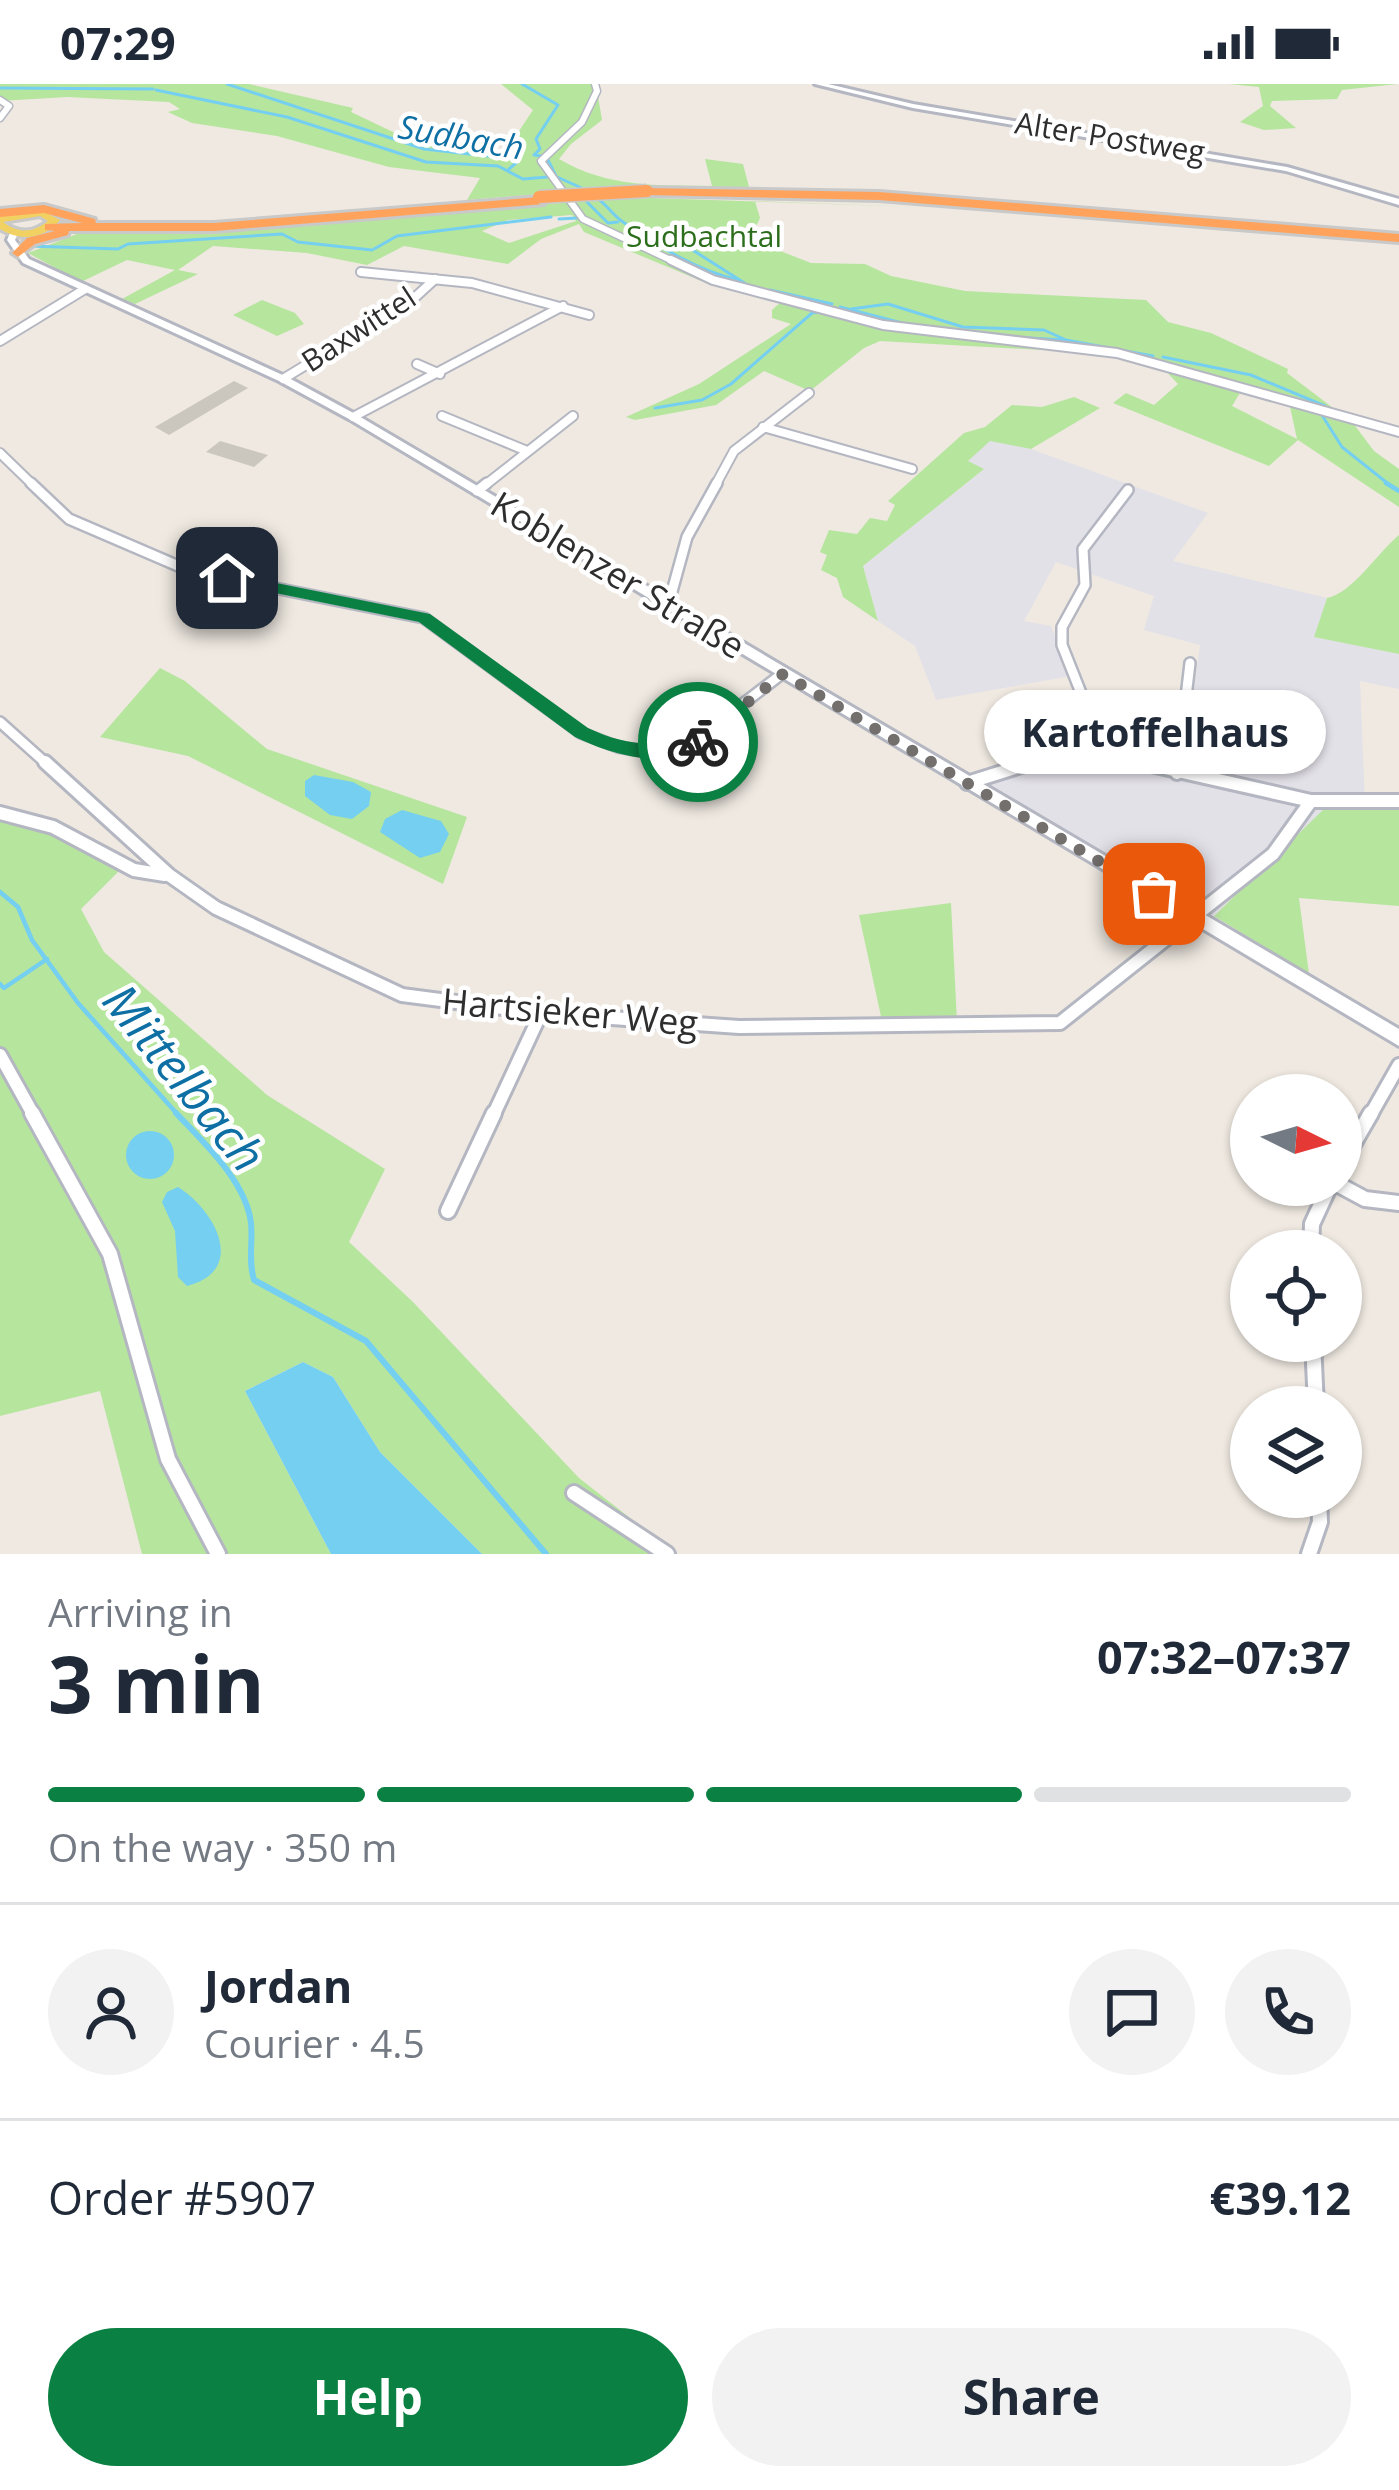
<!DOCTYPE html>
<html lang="en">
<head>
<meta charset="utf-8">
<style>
	:root { --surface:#fff; --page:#f2f2f3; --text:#1f2937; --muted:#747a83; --line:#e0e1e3; --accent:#0b8043 }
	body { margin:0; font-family:"Open Sans",sans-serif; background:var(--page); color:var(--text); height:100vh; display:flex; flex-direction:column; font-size:45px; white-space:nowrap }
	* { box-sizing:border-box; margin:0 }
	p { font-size:39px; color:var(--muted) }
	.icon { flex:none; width:66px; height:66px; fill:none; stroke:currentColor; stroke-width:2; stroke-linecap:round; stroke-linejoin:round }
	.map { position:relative; height:1470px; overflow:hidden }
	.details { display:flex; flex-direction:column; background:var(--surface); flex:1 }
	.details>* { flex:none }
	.needle { width:78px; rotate:95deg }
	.fabs { position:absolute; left:1230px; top:990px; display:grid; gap:24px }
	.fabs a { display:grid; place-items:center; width:132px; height:132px; border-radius:50%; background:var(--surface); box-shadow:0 3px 9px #0004; font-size:60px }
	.pin { position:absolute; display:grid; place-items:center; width:102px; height:102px; color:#fff; margin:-51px; border-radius:24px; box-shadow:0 6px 18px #0006 }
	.courier { position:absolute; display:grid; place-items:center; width:120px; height:120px; margin:-60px; border:9px solid #0b8043; border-radius:50%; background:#fff; color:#222; box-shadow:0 3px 15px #0007 }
	.bubble { position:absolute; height:84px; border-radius:42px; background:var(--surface); box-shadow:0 3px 9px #0004; font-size:39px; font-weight:700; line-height:84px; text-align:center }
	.summary em { font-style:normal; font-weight:700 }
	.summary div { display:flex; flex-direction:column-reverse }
	.summary { display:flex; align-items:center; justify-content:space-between; height:204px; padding:0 48px }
	h1 { font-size:78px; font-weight:700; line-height:90px }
	.bar { display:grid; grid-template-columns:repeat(4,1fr); gap:18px 12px; align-content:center; height:144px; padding:0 48px }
	.bar i { height:15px; border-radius:9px; background:var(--line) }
	.bar .selected { background:var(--accent) }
	.bar p { grid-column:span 4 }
	.line { display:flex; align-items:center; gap:30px; padding:0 48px; border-top:3px solid var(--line) }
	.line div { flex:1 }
	.round { display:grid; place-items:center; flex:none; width:126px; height:126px; border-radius:63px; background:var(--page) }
	.button { display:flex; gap:24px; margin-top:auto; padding:24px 48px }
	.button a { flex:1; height:138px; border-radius:72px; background:var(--accent); color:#fff; font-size:48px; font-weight:700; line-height:138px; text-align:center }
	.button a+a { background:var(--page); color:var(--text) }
	.status { display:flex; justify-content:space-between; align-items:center; height:84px; padding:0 60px; background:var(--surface); direction:ltr }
	.status svg { height:33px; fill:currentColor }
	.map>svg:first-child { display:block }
	.industrial { fill:#e3e1e8 }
	.green { fill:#b6e59e; fill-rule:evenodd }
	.water { fill:#75cff0 }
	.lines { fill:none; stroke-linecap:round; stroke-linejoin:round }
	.stream-far2 { stroke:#75cff0; stroke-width:3 }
	.stream-far1 { stroke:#75cff0; stroke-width:4.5 }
	.stream { stroke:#75cff0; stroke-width:6 }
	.building { fill:#cbc7bf }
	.street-far4-casing { stroke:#b4b7c1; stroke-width:9 }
	.street-far3-casing { stroke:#b4b7c1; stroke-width:12 }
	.street-far2-casing { stroke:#b4b7c1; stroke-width:14 }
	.street-far1-casing { stroke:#b4b7c1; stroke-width:18 }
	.street-casing { stroke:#b4b7c1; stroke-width:20 }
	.secondary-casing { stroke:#b4b7c1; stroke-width:6 }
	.primary-casing { stroke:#c9c9c9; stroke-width:6 }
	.highway-casing { stroke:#c9c9c9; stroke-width:6 }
	.street-far4 { stroke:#fff; stroke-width:6 }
	.street-far3 { stroke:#fff; stroke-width:8 }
	.street-far2 { stroke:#fff; stroke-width:9 }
	.street-far1 { stroke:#fff; stroke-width:12 }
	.street { stroke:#fff; stroke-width:14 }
	.secondary { fill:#fff; fill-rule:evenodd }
	.primary { fill:#f2d163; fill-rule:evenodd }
	.highway { fill:#ffa35c; fill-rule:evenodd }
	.highway-bridge-casing { stroke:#c9c9c9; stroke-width:15; stroke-linecap:butt }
	.highway-bridge { stroke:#ffa35c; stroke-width:12 }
	.route { fill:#0b8043 }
	.done { stroke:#726f6d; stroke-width:12; stroke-dasharray:0 21.6 }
	.labels { text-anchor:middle; stroke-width:9; stroke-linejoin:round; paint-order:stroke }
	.far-street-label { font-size:30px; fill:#2e2e2e; stroke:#fff }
	.far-park-label { font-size:30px; fill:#2c6e1b; stroke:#fff }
	.far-water-label { font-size:33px; font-style:italic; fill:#0d6fa3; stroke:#fff }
	.street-label { font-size:36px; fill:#2e2e2e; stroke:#fff }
	.near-water-label { font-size:48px; font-style:italic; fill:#0d6fa3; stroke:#fff }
</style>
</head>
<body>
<div class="status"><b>07:29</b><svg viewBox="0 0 49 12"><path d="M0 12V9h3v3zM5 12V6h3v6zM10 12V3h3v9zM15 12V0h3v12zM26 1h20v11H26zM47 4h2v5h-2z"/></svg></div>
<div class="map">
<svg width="1399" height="1470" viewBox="0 0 1399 1470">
	<rect width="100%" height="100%" fill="#efe9e1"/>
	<!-- industrial -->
	<polygon class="industrial" points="990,356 1031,365 1208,429 1173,477 1327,514 1315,553 1399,570 1399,605 1360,597 1365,723 1327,722 1214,832 983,700 1070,672 1088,672 1182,694 1200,561 1144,546 1154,512 1056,478 1024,537 1051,542 1071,592 936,616 915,562 878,537 863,482 983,386 967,378"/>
	<!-- green -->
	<g class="green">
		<path d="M0,0H249L353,24L351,28L412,57L516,71L517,50L533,26L501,0H596L602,36L571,60L559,75C608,104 657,101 712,102L705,75L743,80L749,103L1020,121L759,104L647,105L652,114L918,123L755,117L760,134L753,148L773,152L765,161L811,179L865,180L891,192L965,207L1146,216L1168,238L1211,249L1288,285L1287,289L1353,339L1374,367L1399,385V423L1298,356L1269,382L1113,319L1126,309L1154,321L1178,300L1162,283L1115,270L880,257L864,264L810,307L764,287L716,321L635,336L626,333L699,300L791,240L772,234V226L783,216L711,201L584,148L579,140L541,155L508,180L404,162L367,181L307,169L213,162L178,186L198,190L135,220L122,215L175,186L127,176L81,198L28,169L77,150L209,148L572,118L566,108L467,116L480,94L389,83L277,52L192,39L168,28L180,25L169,18L67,13L0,17ZM572,131L576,137L509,159L482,147L508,136ZM1243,304L1289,318L1297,355L1232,322Z"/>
		<polygon points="1229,0 1397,0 1342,6 1337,15 1272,17 1270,22 1296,44 1264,46 1240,38 1263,22 1259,3"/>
		<polygon points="262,216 295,229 304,240 277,252 233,231"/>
		<polygon points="1074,313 1100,324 1031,365 990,357 968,377 984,385 863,482 878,537 843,513 837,494 821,486 827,471 820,468 829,446 857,450 870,434 887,437 895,421 888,417 964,349 985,343 1012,321 1042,323"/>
		<path d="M1399,451V570L1314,553L1327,514C1353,509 1378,468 1399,451Z"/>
		<polygon points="160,584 185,597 267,665 467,733 443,800 188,672 100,653"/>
		<polygon points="1327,722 1399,724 1399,822 1299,814 1309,890 1214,832"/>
		<polygon points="0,733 51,747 123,783 81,825 104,868 267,1011 385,1085 349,1158 413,1218 579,1394 676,1470 482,1470 380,1368 333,1293 303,1278 245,1307 331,1470 142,1470 100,1307 0,1332"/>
		<polygon points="951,819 957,938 882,937 859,831"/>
	</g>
	<!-- water -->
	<g class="water">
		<polygon points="314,691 353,698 371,708 369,722 352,735 330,731 305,712 305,697"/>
		<polygon points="402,726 441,737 449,750 440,768 420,774 380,748 385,735"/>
		<circle cx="150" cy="1071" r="24"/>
		<path d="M178,1103C215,1126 248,1186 187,1202L178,1193L175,1147L162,1118L167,1108Z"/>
		<polygon points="303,1278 333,1293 380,1368 482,1470 331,1470 245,1307"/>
	</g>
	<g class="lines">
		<!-- stream-far2 -->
		<g class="stream-far2">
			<polyline points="227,0 424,65 514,75 517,78 509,85"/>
			<polyline points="522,0 558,21 536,55 540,65 534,71 541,72"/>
			<polyline points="0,4 153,5"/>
			<polyline points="156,6 287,33 426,78 498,82 523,95 548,93"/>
			<polyline points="547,74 556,92"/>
			<polyline points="555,92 586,106"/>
			<path d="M594,112C607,120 612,131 623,138C658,162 697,187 739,196"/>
			<polyline points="587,118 608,139 618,138"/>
			<polyline points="559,135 577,134"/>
			<polyline points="657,157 680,158 746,200"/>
			<polyline points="28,162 118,165 128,160 282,150 298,158 372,166"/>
			<polyline points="374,165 397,152 551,133"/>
			<polyline points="770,206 832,220"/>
			<polyline points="840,223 910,241"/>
			<polyline points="851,225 888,220 963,243 1044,246 1066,256 1153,272"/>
			<polyline points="1010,253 1065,256"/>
			<polyline points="1163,273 1251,291 1325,322"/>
			<polyline points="655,324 702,316 731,300 812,229 820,228"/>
			<polyline points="1320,328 1342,363 1391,402"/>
		</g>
		<!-- stream-far1 -->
		<g class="stream-far1">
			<polyline points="1386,399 1399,407"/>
			<polyline points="0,808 18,823 32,856 78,919 179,1032"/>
			<polyline points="0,900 4,904 47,875"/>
		</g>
		<!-- stream -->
		<path class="stream" d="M176,1029C203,1058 246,1097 251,1139C253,1159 248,1176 254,1196L366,1257L546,1470"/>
	</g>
	<!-- building -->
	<g class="building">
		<polygon points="234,297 248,304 169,351 155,343"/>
		<polygon points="220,357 268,371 254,383 206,368"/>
	</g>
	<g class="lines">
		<defs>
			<g id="street-far4">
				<polyline points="595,0 597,7 582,38 541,77 583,135 677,179"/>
				<polyline points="0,16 9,22 0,34"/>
			</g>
			<g id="street-far3">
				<polyline points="671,176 713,196 883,241 1117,269 1399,348"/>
				<polyline points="361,188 472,199 589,231"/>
				<polyline points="0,257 85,205"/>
				<polyline points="417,280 440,290"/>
				<polyline points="283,295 411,217 435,195"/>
				<polyline points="442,332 527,367"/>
				<polyline points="353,333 563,222"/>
				<polyline points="763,343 912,385"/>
				<polyline points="0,369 34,402"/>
				<polyline points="484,402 573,332"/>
				<polyline points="715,402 734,367 809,309"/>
			</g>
			<g id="street-far2">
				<polyline points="31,399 69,435 190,487 424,534 581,649 618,663 648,668 693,658 783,589"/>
				<polyline points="477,407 487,399"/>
				<polyline points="668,522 687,453 717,399"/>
				<polyline points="0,638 48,681"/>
				<polyline points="1087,667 1083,614 1062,561 1062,543 1085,501 1083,465 1128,406"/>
				<polyline points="1020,681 1087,667 1151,681"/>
				<polyline points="1178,681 1190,579"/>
			</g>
			<g id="street-far1">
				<polyline points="45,678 169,791 216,824 402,911 541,929 739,943 1060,939 1273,770 1311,717"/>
				<polyline points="1138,678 1311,717 1399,717"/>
				<polyline points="1177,689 1178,678"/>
				<polyline points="967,699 1034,678"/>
				<polyline points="0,729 53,743 134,786 165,791"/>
				<polyline points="0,971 34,1032"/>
				<polyline points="493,1032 541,929"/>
				<polyline points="1370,1032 1399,981"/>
			</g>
			<g id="street">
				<polyline points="32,1029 110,1170 168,1375 218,1470"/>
				<polyline points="1341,1081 1371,1029"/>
				<polyline points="1339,1101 1365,1115 1399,1119"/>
				<polyline points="448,1127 494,1029"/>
				<polyline points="1311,1167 1312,1140 1330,1101"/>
				<polyline points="1313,1257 1316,1323"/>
				<polyline points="574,1409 667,1470"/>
				<polyline points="1309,1470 1320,1438 1319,1413"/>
			</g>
			<g id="secondary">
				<polygon points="815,0 828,0 913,20 1287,83 1399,115 1399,121 1286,87 913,24"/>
				<polygon points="11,147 18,149 15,156 29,175 287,293 357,331 1399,945 1399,962 349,335 279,297 23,179 7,156"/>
			</g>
			<path id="primary" d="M41,126L60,136C44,155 21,158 0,145V132ZM40,132L48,137C33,149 19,150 3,138Z"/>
			<g id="highway">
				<polygon points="643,104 879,108 1399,150 1399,158 879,116 647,111 643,110"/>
				<polygon points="540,113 544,114 544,120 214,147 69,147 68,151 35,160 18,173 12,169 27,154 55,147 45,146 45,140 82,139 44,129 0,133 0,125 44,121 95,135 96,139 214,139"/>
			</g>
		</defs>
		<!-- street-far4 casing -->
		<use href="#street-far4" class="street-far4-casing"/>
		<!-- street-far3 casing -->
		<use href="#street-far3" class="street-far3-casing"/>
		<!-- street-far2 casing -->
		<use href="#street-far2" class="street-far2-casing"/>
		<!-- street-far1 casing -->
		<use href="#street-far1" class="street-far1-casing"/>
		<!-- street casing -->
		<use href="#street" class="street-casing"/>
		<!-- secondary casing -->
		<use href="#secondary" class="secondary-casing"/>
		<!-- primary casing -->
		<use href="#primary" class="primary-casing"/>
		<!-- highway casing -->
		<use href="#highway" class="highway-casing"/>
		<!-- street-far4 -->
		<use href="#street-far4" class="street-far4"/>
		<!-- street-far3 -->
		<use href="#street-far3" class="street-far3"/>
		<!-- street-far2 -->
		<use href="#street-far2" class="street-far2"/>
		<!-- street-far1 -->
		<use href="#street-far1" class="street-far1"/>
		<!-- street -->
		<use href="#street" class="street"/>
		<!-- secondary -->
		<use href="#secondary" class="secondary"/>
		<!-- primary -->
		<use href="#primary" class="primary"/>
		<!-- highway -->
		<use href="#highway" class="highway"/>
		<defs>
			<polyline id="highway-bridge" points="539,113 647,107"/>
		</defs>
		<!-- highway-bridge casing -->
		<use href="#highway-bridge" class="highway-bridge-casing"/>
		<!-- highway-bridge -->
		<use href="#highway-bridge" class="highway-bridge"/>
	</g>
	<!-- route -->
	<path class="route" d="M227,489L430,530L588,644C625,662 659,664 698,651L707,658C673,689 612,671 575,653L419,538L221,498L219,494Z"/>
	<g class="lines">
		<!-- done -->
		<polyline class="done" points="698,658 783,590 1154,810"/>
	</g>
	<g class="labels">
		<!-- far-street labels -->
		<g class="far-street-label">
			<text transform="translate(1110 54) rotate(9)" y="10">Alter Postweg</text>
			<text transform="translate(359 246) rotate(-33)" y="10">Baxwittel</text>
		</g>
		<!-- far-park labels -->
		<g class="far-park-label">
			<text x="704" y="163">Sudbachtal</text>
		</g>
		<!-- far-water labels -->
		<g class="far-water-label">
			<text transform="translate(461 53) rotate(10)" y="12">Sudbach</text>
		</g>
		<!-- street labels -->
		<g class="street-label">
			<text transform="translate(618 491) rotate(31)" y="13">Koblenzer Straße</text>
			<text transform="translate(570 928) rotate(5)" y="13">Hartsieker Weg</text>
		</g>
		<!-- near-water labels -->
		<g class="near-water-label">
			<text transform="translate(184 994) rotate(51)" y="17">Mittelbach</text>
		</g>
	</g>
</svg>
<div class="fabs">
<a><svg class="needle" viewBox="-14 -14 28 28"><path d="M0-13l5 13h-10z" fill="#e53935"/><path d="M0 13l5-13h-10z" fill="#747a83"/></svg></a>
<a><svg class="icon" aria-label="locate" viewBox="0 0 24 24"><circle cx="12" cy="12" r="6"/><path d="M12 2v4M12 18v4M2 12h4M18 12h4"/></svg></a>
<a><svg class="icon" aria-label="layers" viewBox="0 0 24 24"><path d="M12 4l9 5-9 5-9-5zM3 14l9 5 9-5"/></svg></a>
</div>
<div class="pin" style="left:1154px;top:810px;background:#ea580c"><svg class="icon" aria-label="bag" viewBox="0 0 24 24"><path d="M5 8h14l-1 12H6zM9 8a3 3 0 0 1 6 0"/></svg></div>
<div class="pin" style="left:227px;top:494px;background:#1f2937"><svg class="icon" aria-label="home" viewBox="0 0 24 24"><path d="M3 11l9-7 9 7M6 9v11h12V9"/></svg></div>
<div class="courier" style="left:698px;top:658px"><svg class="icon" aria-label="bike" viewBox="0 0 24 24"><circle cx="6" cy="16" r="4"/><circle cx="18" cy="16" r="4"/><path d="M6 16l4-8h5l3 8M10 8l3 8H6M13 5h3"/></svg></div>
<div class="bubble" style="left:984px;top:606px;width:342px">Kartoffelhaus</div>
</div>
<section class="details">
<div class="summary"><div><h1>3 min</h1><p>Arriving in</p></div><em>07:32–07:37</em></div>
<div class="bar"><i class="selected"></i><i class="selected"></i><i class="selected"></i><i></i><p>On the way · 350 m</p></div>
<div class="line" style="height:216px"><a class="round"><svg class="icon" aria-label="person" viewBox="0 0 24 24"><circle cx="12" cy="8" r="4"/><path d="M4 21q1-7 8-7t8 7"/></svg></a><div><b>Jordan</b><p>Courier · 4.5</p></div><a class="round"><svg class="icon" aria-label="chat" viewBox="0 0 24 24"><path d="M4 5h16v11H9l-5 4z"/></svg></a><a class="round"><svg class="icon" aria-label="phone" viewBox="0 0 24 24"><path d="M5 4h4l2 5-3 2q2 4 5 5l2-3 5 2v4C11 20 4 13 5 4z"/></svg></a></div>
<div class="line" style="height:156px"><div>Order #5907</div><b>€39.12</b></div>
<div class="button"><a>Help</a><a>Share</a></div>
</section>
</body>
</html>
